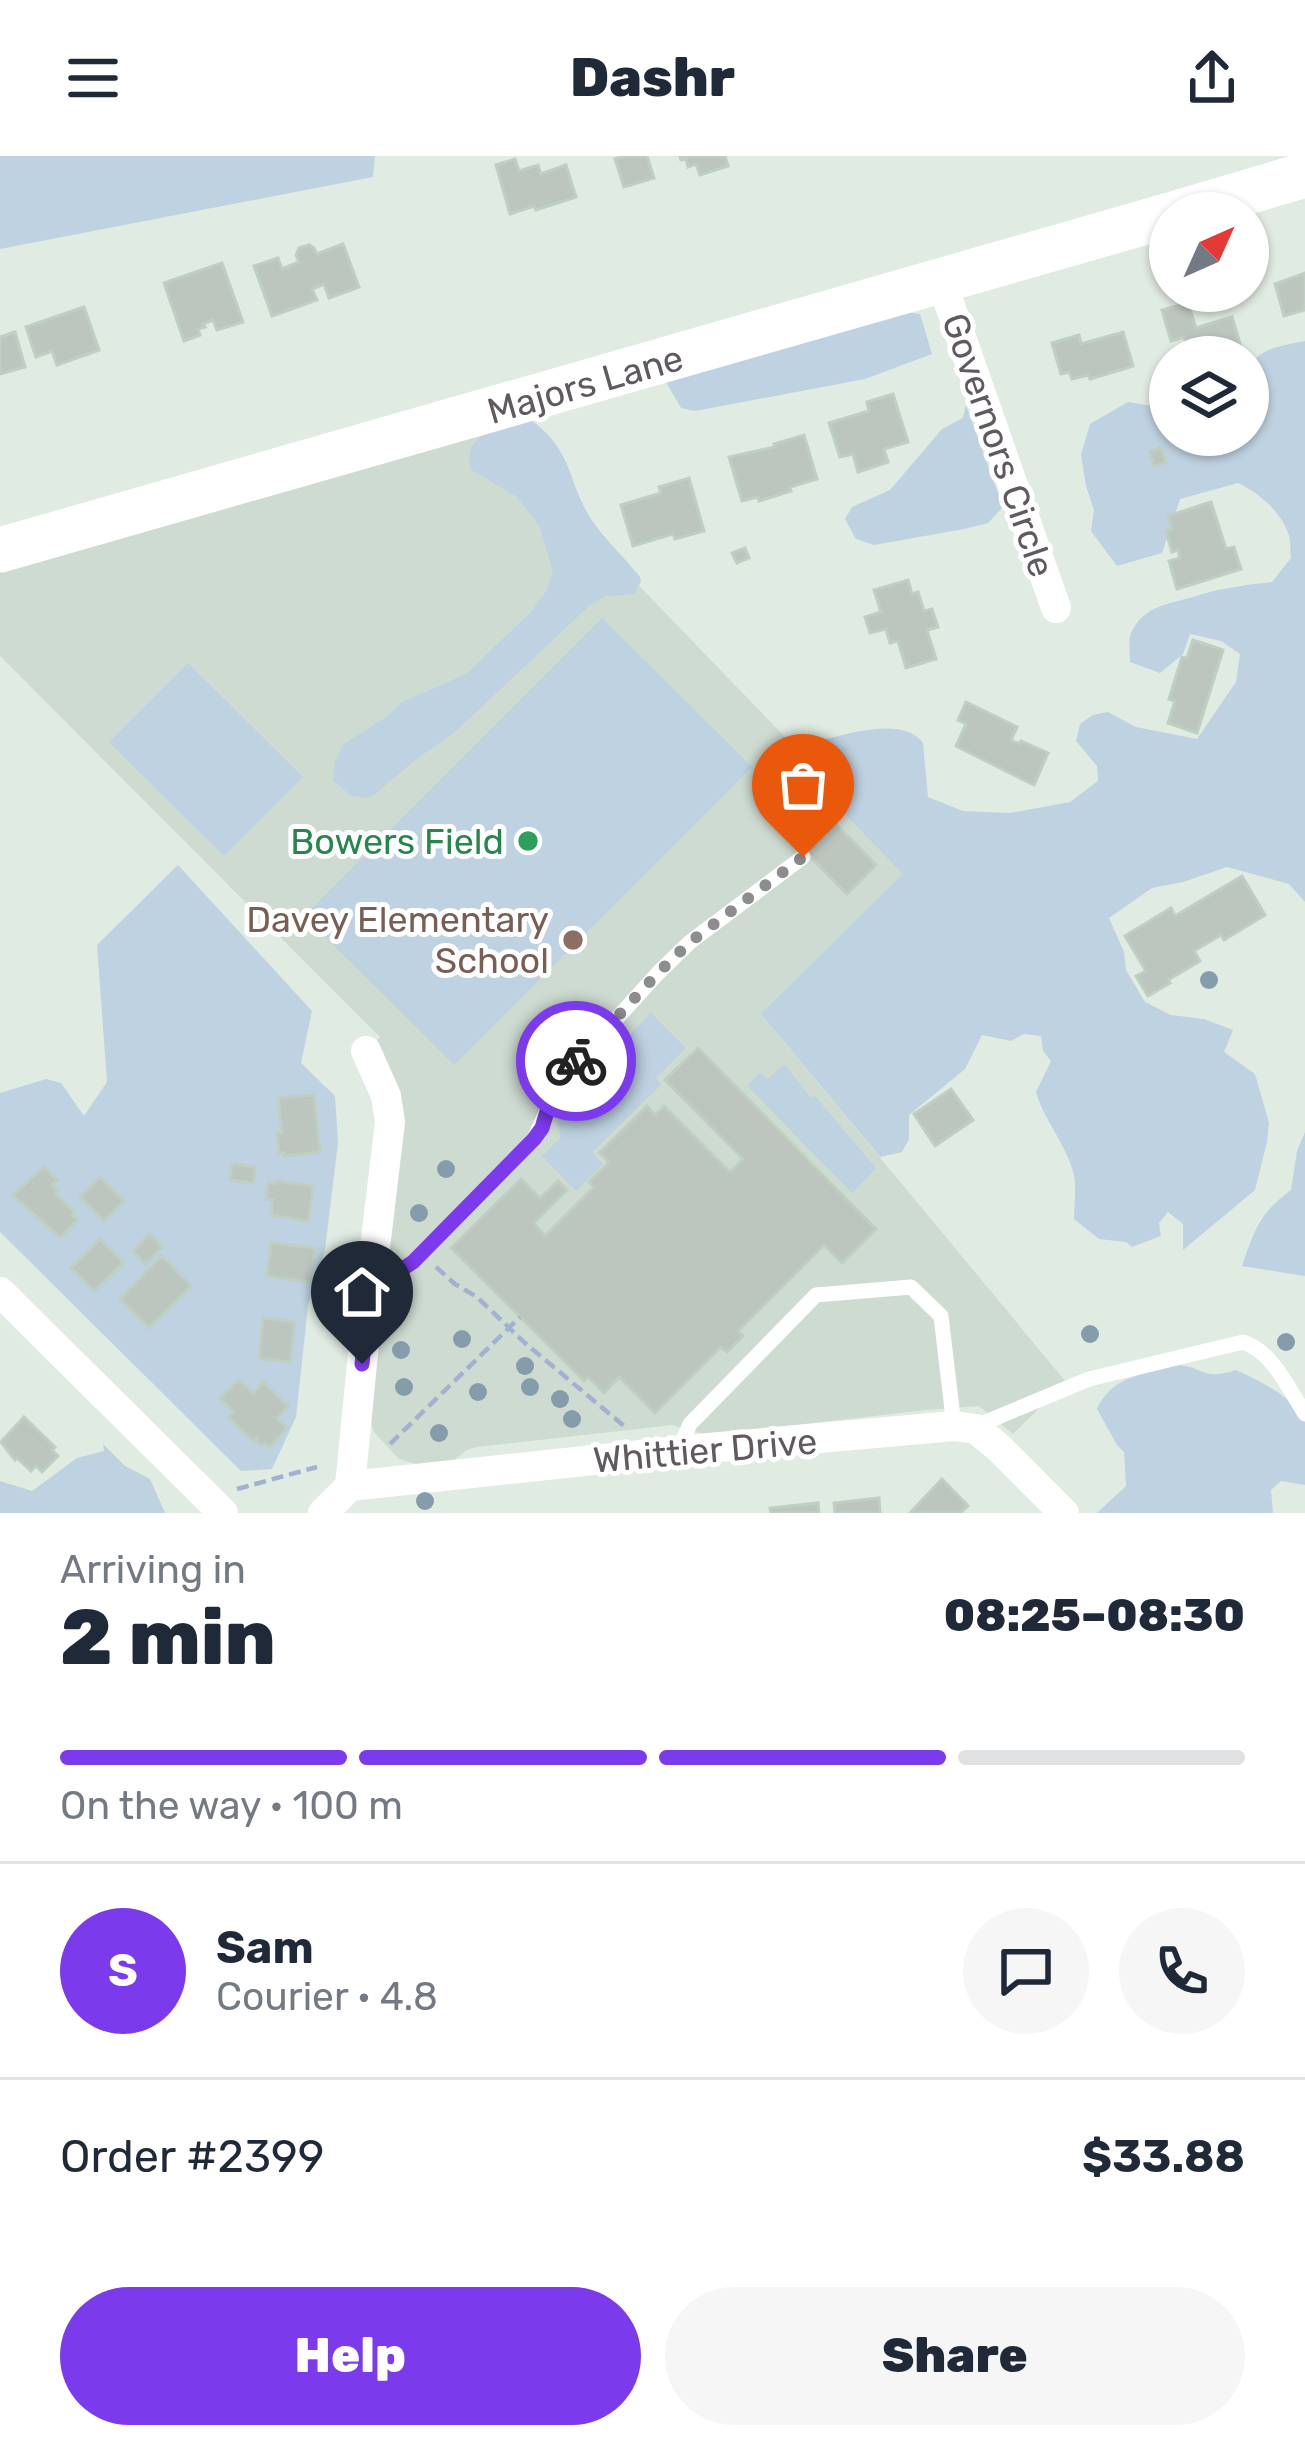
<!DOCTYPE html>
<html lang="en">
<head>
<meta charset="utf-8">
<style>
	:root { --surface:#fff; --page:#f6f6f7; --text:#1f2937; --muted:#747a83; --line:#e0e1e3; --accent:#7c3aed }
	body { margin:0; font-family:Rubik,sans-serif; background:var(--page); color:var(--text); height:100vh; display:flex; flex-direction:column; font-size:45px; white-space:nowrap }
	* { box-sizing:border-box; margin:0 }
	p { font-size:39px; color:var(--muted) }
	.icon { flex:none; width:66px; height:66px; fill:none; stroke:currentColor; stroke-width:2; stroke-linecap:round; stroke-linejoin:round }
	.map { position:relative; height:1357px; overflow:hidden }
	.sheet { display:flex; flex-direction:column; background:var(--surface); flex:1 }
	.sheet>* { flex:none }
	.needle { width:78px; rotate:45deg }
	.fabs { position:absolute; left:1149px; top:36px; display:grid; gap:24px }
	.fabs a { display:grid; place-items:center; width:120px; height:120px; border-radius:50%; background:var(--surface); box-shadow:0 3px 9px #0004; font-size:60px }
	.pin { position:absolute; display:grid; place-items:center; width:102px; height:102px; color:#fff; margin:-123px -51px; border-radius:50% 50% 50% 0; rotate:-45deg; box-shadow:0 0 12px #0007 }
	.pin .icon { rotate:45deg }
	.courier { position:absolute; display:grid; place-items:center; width:120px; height:120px; margin:-60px; border:9px solid #7c3aed; border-radius:50%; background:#fff; color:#222; box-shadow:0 3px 15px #0007 }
	.summary em { font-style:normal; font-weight:800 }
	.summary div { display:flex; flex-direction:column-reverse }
	.summary { display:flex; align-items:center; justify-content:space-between; height:204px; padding:0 60px }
	h1 { font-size:78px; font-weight:800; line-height:90px }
	.bar { display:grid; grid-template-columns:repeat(4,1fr); gap:18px 12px; align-content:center; height:144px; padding:0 60px }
	.bar i { height:15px; border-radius:9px; background:var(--line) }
	.bar .on { background:var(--accent) }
	.bar p { grid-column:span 4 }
	.line { display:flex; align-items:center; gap:30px; padding:0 60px; border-top:3px solid var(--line) }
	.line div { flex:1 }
	.round { display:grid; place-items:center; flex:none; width:126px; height:126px; border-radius:63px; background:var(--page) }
	.cta { display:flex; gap:24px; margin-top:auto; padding:24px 60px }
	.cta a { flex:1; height:138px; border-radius:72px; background:var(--accent); color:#fff; font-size:48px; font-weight:800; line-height:138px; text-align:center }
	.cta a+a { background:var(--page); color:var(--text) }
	header { display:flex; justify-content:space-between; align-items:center; height:156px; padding:0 60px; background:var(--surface); font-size:54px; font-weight:800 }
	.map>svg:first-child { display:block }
	.education { fill:#cedbd1 }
	.green { fill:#bed2e1 }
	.building { fill:#bdc6be; stroke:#bfcfc1; stroke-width:3 }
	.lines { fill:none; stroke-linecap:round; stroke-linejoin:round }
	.path { stroke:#a2b1d2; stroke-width:4.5; stroke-dasharray:12 6; stroke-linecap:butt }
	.lane { stroke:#fff; stroke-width:15 }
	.street { stroke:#fff; stroke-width:30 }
	.secondary { stroke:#fff; stroke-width:45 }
	.tree { fill:#859dab }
	.done { stroke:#8d8c8e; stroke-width:12; stroke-dasharray:0 21.6 }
	.route { stroke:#7c3aed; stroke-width:15 }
	.leisure-dot { fill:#2e9e5b; stroke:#fff; stroke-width:4.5 }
	.education-dot { fill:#8d6e63; stroke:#fff; stroke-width:4.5 }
	.labels { text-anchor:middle; stroke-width:10; stroke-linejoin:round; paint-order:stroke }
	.street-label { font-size:36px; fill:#605960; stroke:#fff }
	.leisure-label { font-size:36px; fill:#27864d; stroke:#fff; text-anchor:end }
	.education-label { font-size:36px; fill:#785e54; stroke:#fff; text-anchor:end }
</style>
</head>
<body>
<header><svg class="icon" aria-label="menu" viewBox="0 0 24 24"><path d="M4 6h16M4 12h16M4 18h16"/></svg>Dashr<svg class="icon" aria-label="share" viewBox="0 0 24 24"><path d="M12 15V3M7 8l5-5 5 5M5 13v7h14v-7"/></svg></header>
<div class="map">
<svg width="1305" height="1357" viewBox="0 0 1305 1357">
	<rect width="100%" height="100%" fill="#e0ebe2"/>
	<!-- education -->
	<polygon class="education" points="482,267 922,723 775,875 1066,1226 1013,1278 979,1250 926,1254 706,1279 673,1269 477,1291 466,1294 451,1307 422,1310 399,1303 374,1276 370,1263 387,1113 374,889 380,881 0,500 0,406"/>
	<!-- green -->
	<g class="green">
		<polygon points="0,0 375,0 373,21 0,93"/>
		<polygon points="896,155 920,158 932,198 865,223 695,255 681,252 666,226"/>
		<path d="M1305,185V746L1289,728L1227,711L1183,726L1152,732L1109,762L1124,796L1126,814L1145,846L1171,859L1204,863L1233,874L1224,896L1255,918L1269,967L1267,986L1255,1034L1183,1094V1068L1168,1056L1159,1067L1161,1080L1132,1091L1126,1086L1099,1083L1074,1063C1074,1048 1077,1029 1073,1015C1065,987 1044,964 1036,936L1051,905L1043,895L1041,880L1024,878L1011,885L982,879L965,913L909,959V983L902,996L880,1001L761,858L903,718L782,593C818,589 899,553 923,587L928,641L963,655L1010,657L1070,646L1098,625L1097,610L1076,585L1080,568L1093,559L1108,556L1136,571L1197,583L1236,526L1240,498L1221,485L1190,478L1183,498L1160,517L1130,506C1130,497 1128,485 1131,477C1144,449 1170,448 1196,440C1222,432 1245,429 1272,426L1291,402C1290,395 1291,387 1289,380C1283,357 1258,336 1238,327L1180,343L1162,397L1117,410L1091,375L1094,354L1086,330L1081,299L1090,268L1128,246L1170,253V279H1248V214C1259,191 1282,190 1305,185Z"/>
		<polygon points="966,249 1003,351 988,367 964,373 874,389 856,383 845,363 852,351 890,334 942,273 963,262"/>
		<path d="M528,262C574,294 565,321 591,363C605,384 625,402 640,421L641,426L634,438L606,440L590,449L455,576L415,604L375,638L366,642L351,640L333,624L335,605L344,588L388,560L402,546L466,518L531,456L547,434L553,415L539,369L517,341L470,313C463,275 500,272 528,262Z"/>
		<polygon points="602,462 752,611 454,909 304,760"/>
		<polygon points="188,507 303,621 224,700 109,586"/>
		<polygon points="178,709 312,855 301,907 335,940 338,987 325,1093 308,1150 296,1261 272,1313 241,1315 0,1076 0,937 46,923 61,927 84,960 107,926 97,789"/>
		<polygon points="651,857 686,892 656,922 661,929 592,996 603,1008 576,1035 542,1000 561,981 557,966 590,933 608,941 616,933 597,913"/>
		<polygon points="784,908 811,942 815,940 876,1012 852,1037 747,930 760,917 768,923"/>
		<path d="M1305,976V1120L1242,1110C1255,1073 1259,1058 1291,1034L1297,995Z"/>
		<path d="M1179,1209C1206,1212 1202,1225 1236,1214C1262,1226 1290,1239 1305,1265V1329L1281,1325L1271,1334L1273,1357H1097L1126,1330L1124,1296L1117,1289L1097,1253C1113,1218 1145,1219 1179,1209Z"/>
		<polygon points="103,1288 125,1310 150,1323 165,1357 0,1357 0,1325 32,1335 77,1302 104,1295"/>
	</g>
	<!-- building -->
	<g class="building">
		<polygon points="624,0 647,0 654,22 624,31 615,3"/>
		<polygon points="680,0 725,0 728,10 700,19 696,8 688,11 686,3 681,4"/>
		<polygon points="515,3 519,15 538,9 541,18 566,9 576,41 536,54 534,50 510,58 496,9"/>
		<polygon points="343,88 359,131 329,142 324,128 312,133 317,144 272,160 254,110 278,102 282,113 299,106 296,99 299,92 309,89 314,92 317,98"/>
		<polygon points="222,107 243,166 217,174 213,164 203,168 205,171 198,173 200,179 184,185 164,127"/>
		<polygon points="1305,117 1305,154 1284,160 1275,128"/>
		<polygon points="1188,147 1196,172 1232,161 1244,201 1190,201 1184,181 1171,185 1162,154"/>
		<polygon points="84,151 99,194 57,209 52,195 36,201 26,171"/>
		<polygon points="15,176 25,211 0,218 0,181"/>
		<polygon points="1123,176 1133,210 1090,223 1089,219 1072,223 1069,216 1061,218 1052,187 1079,179 1081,188"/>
		<polygon points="893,238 908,286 884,293 888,306 858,316 853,298 840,301 829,267 869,255 867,246"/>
		<polygon points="804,279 817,323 790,331 791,335 759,345 758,341 742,345 729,301 775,291 774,288"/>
		<polygon points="1161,292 1166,306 1154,310 1149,295"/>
		<polygon points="689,322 704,375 675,383 673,378 633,390 621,349 661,337 659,331"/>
		<polygon points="1211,346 1226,393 1234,391 1241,413 1177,433 1169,405 1180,402 1178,394 1172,396 1166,375 1172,373 1168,360"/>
		<polygon points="745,392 749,402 737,407 732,397"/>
		<polygon points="908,424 912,438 918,436 924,455 932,453 938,471 927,474 936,503 906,512 898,485 890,487 886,473 870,477 865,461 881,456 874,434"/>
		<polygon points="1193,484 1223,494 1197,577 1168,567 1175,545 1169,543 1182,501 1187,502"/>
		<polygon points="966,546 1017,571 1011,584 1020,588 1021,585 1048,597 1034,629 956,590 966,568 958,564"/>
		<polygon points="822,654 876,709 847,738 793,683"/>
		<polygon points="788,663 799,673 792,680 781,670"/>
		<polygon points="1242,720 1265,759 1224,784 1221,779 1194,795 1200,805 1168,824 1170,827 1148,840 1136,820 1146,815 1125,780 1171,752 1175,760"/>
		<polygon points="698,892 876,1073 842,1107 824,1089 738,1175 743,1180 727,1196 721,1191 655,1257 619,1221 604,1237 588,1221 584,1225 451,1092 521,1023 540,1042 558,1025 567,1034 534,1067 545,1080 594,1031 589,1026 609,1006 599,997 647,950 655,959 664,950 730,1016 743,1003 665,924"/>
		<polygon points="951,933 973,964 935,990 914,958"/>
		<polygon points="314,939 320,996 284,1000 284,996 279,997 277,977 282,977 278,942"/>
		<polygon points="232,1008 255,1011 253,1027 230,1024"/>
		<polygon points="44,1011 57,1024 52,1029 58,1035 55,1037 74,1056 72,1059 77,1064 60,1081 13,1039"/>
		<polygon points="100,1021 124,1045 104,1065 80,1041"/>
		<polygon points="276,1025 313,1030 308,1065 271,1059 273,1044 266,1043 268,1027 276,1028"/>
		<polygon points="150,1078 162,1091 146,1108 133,1095"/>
		<polygon points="100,1083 123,1106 94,1135 71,1112"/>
		<polygon points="271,1087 315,1092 310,1126 267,1120"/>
		<polygon points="162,1100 191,1130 149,1172 120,1143"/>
		<polygon points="263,1162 295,1166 290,1206 259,1202"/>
		<polygon points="239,1224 253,1237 263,1226 288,1250 277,1262 287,1272 269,1291 265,1287 262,1290 256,1284 258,1280 253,1285 228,1261 234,1256 220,1242"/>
		<polygon points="24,1261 55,1291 52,1294 58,1300 42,1316 36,1310 31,1315 17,1302 15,1304 1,1286"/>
		<polygon points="942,1323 968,1350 960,1357 910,1357"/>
		<polygon points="879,1342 880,1357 835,1357 834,1347"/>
		<polygon points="818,1347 819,1357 771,1357 770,1352"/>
	</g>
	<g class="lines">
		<!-- path -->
		<g class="path">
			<polyline points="436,1111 455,1128 477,1141 525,1187 624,1270"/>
			<polyline points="390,1288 520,1161"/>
			<polyline points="237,1333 317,1311"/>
		</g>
		<!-- lane -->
		<g class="lane">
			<polyline points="373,1133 413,1106 534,983 560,925 658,817 690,786 803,701"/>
			<path d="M974,1271L1089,1223L1243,1186C1272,1195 1289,1233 1305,1258"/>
			<polyline points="678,1295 690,1268 816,1139 911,1131 941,1160 954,1270"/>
		</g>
		<!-- street -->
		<g class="street">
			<polyline points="942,127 1056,452"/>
			<polyline points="0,1136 223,1357"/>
			<polyline points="350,1330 366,1167 390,966 386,940 366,895"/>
			<polyline points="323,1357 350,1330 697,1293 954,1270 976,1273 999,1292 1064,1357"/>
		</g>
		<!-- secondary -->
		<g class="secondary">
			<polyline points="1176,57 1305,19"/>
			<polyline points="0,394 1170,59"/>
		</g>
	</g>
	<!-- trees -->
	<g class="tree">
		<circle cx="1209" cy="824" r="9"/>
		<circle cx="446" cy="1013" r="9"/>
		<circle cx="419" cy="1057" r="9"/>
		<circle cx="1090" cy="1178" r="9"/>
		<circle cx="462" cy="1183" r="9"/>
		<circle cx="1286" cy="1186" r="9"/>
		<circle cx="401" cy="1194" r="9"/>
		<circle cx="525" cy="1210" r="9"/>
		<circle cx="404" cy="1231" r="9"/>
		<circle cx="530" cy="1231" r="9"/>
		<circle cx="478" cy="1236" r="9"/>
		<circle cx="560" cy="1243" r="9"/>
		<circle cx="572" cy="1263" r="9"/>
		<circle cx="439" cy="1277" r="9"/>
		<circle cx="425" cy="1345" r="9"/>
	</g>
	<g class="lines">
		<!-- done -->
		<polyline class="done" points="576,905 658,817 690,786 803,701"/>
		<!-- route -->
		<polyline class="route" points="362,1208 370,1134 413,1106 534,983 542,972 552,939 576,905"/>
	</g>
	<!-- markers -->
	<circle class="leisure-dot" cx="528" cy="685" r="12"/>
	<circle class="education-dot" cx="573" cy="784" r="12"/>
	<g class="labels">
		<!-- street labels -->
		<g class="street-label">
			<text transform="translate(585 228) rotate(-16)" y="13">Majors Lane</text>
			<text transform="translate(999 289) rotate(71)" y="13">Governors Circle</text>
			<text transform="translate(705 1294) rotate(-5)" y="13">Whittier Drive</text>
		</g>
		<!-- leisure labels -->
		<g class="leisure-label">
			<text x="504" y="698">Bowers Field</text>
		</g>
		<!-- education labels -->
		<g class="education-label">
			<text x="549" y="776">Davey Elementary<tspan x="549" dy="41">School</tspan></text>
		</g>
	</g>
</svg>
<div class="fabs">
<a><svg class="needle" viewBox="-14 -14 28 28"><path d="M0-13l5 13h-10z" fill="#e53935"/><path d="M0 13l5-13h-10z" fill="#747a83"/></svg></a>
<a><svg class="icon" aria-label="layers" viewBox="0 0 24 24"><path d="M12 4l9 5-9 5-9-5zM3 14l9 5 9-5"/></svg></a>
</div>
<div class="pin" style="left:803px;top:701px;background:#ea580c"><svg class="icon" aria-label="bag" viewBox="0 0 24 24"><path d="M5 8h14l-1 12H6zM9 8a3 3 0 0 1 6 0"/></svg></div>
<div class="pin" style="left:362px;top:1208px;background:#1f2937"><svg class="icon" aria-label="home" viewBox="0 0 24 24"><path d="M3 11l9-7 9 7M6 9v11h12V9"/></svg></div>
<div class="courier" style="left:576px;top:905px"><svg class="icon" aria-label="bike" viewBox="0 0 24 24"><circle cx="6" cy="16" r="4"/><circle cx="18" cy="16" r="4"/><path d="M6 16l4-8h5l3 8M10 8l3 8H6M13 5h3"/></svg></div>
</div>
<section class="sheet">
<div class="summary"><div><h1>2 min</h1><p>Arriving in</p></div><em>08:25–08:30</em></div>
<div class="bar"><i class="on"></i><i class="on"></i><i class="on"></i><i></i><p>On the way · 100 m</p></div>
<div class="line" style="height:216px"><b class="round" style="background:var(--accent);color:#fff">S</b><div><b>Sam</b><p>Courier · 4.8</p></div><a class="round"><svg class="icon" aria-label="chat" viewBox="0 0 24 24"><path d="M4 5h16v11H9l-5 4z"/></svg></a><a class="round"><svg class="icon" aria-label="phone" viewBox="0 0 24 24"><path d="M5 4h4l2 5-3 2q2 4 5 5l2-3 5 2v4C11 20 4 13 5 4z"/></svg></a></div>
<div class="line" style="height:156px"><div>Order #2399</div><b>$33.88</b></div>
<div class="cta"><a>Help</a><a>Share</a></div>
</section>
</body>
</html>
